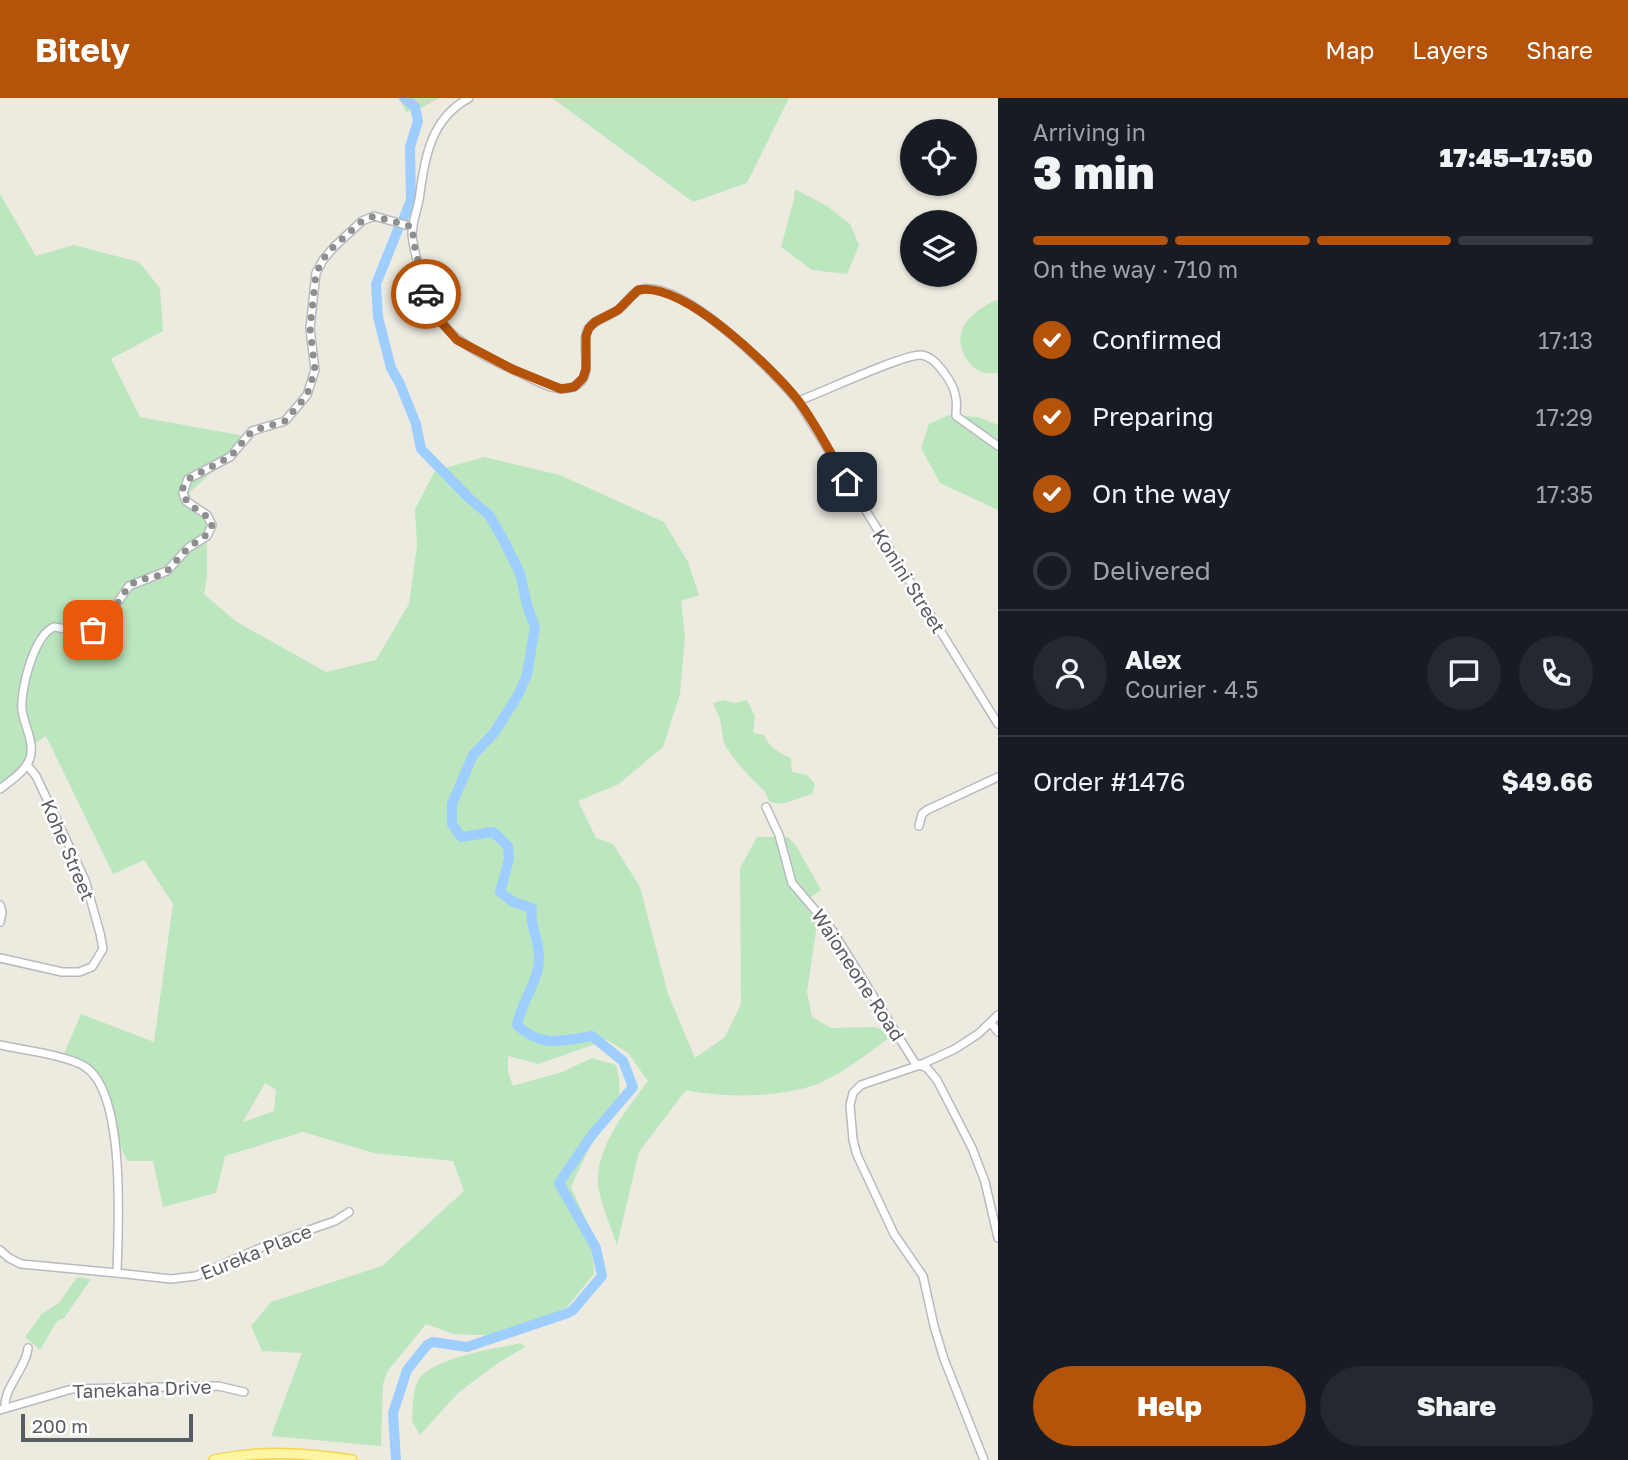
<!DOCTYPE html>
<html lang="en">
<head>
<meta charset="utf-8">
<style>
	:root { --surface:#171b24; --page:#242831; --text:#f1f3f6; --muted:#9ea1a6; --line:#363941; --accent:#b45309 }
	body { margin:0; font-family:"Golos Text",sans-serif; background:var(--page); color:var(--text); height:100vh; display:flex; flex-direction:column; font-size:26px; white-space:nowrap }
	* { box-sizing:border-box; margin:0 }
	p { font-size:23px; color:var(--muted) }
	.icon { flex:none; width:38px; height:38px; fill:none; stroke:currentColor; stroke-width:2; stroke-linecap:round; stroke-linejoin:round }
	.map { position:relative; flex:1; overflow:hidden }
	.panel { display:flex; flex-direction:column; background:var(--surface); width:630px }
	.panel>* { flex:none }
	.tools { position:absolute; left:900px; top:21px; display:grid; gap:14px }
	.tools a { display:grid; place-items:center; width:77px; height:77px; border-radius:50%; background:var(--surface); box-shadow:0 2px 5px #0004; font-size:35px }
	.scale { position:absolute; left:21px; bottom:18px; width:172px; box-sizing:border-box; padding-left:7px; border:4px solid #595c62; border-top:0; font-size:19px; line-height:24px; white-space:nowrap; color:#595c62; -webkit-text-stroke:5px #fff; paint-order:stroke }
	.pin { position:absolute; display:grid; place-items:center; width:60px; height:60px; color:#fff; margin:-30px; border-radius:14px; box-shadow:0 4px 10px #0006 }
	.courier { position:absolute; display:grid; place-items:center; width:70px; height:70px; margin:-35px; border:5px solid #b45309; border-radius:50%; background:#fff; color:#222; box-shadow:0 2px 9px #0007 }
	.summary em { font-style:normal; font-weight:800 }
	.summary div { display:flex; flex-direction:column-reverse }
	.summary { display:flex; align-items:center; justify-content:space-between; height:119px; padding:0 35px }
	h1 { font-size:46px; font-weight:800; line-height:52px }
	.bar { display:grid; grid-template-columns:repeat(4,1fr); gap:10px 7px; align-content:center; height:84px; padding:0 35px }
	.bar i { height:9px; border-radius:5px; background:var(--line) }
	.bar .on { background:var(--accent) }
	.bar p { grid-column:span 4 }
	.line { display:flex; align-items:center; gap:18px; padding:0 35px; border-top:2px solid var(--line) }
	.line div { flex:1 }
	.round { display:grid; place-items:center; flex:none; width:74px; height:74px; border-radius:37px; background:var(--page) }
	ol { padding:0 35px; list-style:none }
	li { display:flex; align-items:center; gap:21px; height:77px }
	li p { margin-inline-start:auto }
	li .icon { padding:7px; border-radius:50%; background:var(--accent); color:#fff; stroke-width:4 }
	li:last-child { color:var(--muted) }
	li i { width:38px; height:38px; border:4px solid var(--line); border-radius:50% }
	.primary-button { display:flex; gap:14px; margin-top:auto; padding:14px 35px }
	.primary-button a { flex:1; height:80px; border-radius:42px; background:var(--accent); color:#fff; font-size:28px; font-weight:800; line-height:80px; text-align:center }
	.primary-button a+a { background:var(--page); color:var(--text) }
	header { display:flex; align-items:center; gap:42px; box-sizing:border-box; height:98px; padding:0 35px; background:var(--accent); color:#fff }
	header strong { font-size:33px }
	nav { display:flex; gap:38px; margin-inline-start:auto; font-size:24px }
	main { display:flex; flex:1; min-height:0 }
	.map>svg:first-child { display:block }
	.green { fill:#bbe6be; fill-rule:evenodd }
	.lines { fill:none; stroke-linecap:round; stroke-linejoin:round }
	.river { stroke:#9eceff; stroke-width:10 }
	.minor-casing { stroke:#b8bac0; stroke-width:10 }
	.major-casing { stroke:#f7d34f; stroke-width:12 }
	.minor { stroke:#fff; stroke-width:7 }
	.major { stroke:#fff6a3; stroke-width:9 }
	.done { stroke:#8d8e8e; stroke-width:7; stroke-dasharray:0 12.6 }
	.route { stroke:#b45309; stroke-width:9 }
	.labels { text-anchor:middle; stroke-width:5; stroke-linejoin:round; paint-order:stroke }
	.street-label { font-size:19px; fill:#595c62; stroke:#fff }
</style>
</head>
<body>
<header>
<strong>Bitely</strong>
<nav><a>Map</a><a>Layers</a><a>Share</a></nav>
</header>
<main>
<div class="map">
<svg width="998" height="1362" viewBox="0 0 998 1362">
	<rect width="100%" height="100%" fill="#edebe0"/>
	<!-- green -->
	<g class="green">
		<polygon points="399,0 439,0 421,10 406,14"/>
		<polygon points="552,0 789,0 747,85 693,104"/>
		<polygon points="795,91 827,108 850,126 859,147 847,176 812,172 781,149 794,101"/>
		<path d="M0,96L36,158L74,147L139,164L160,190L163,233L111,261L140,319L250,339L190,394L191,402L203,416L212,434L207,438V480L204,496L237,524L326,574L376,562L409,506L417,448L415,411L435,373L484,359L560,377L664,424L688,464L699,497L681,503L685,540L680,596L663,649L619,686L578,703L596,740L613,746L640,789L668,896L695,960L725,939L741,906L740,770L757,739H788L797,749L821,792L811,799L819,813L807,894L812,919L831,930L875,929L894,936C868,955 836,982 805,990C770,999 722,1000 686,992L639,1054L617,1147C612,1132 598,1099 598,1084C597,1047 627,1011 648,983L628,955L607,942L538,966L508,958V974L513,988L562,974L592,960L616,967C627,1009 611,1011 593,1043C585,1058 578,1074 571,1089L591,1133L594,1176L566,1210L502,1238L454,1236L426,1226L387,1274L383,1286L381,1348L271,1338L302,1255L262,1253L251,1228L271,1204L382,1168L464,1093L453,1063L374,1055L303,1034L225,1058L216,1095L163,1109L153,1063H128C110,1036 112,981 85,963C79,960 70,958 64,956L81,916L154,944L173,806L144,762L113,776L46,638L31,648L28,665L0,689ZM265,985L276,992L274,1013L243,1024Z"/>
		<path d="M996,202L998,203V275C993,275 986,276 981,274C964,266 954,242 965,226C973,214 984,208 996,202Z"/>
		<polygon points="949,317 978,319 998,327 998,412 940,385 921,350 929,326"/>
		<path d="M723,602L735,605L747,602L755,618L753,635L764,637C769,649 779,655 791,660L792,674L807,677L815,686L812,696L782,706L770,704L765,694L738,666L724,646L720,621L713,605Z"/>
		<polygon points="77,1179 91,1181 64,1220 57,1223 40,1252 25,1239 42,1216 60,1204"/>
		<path d="M521,1245L525,1249L498,1265L459,1294L420,1337L412,1323C413,1312 412,1296 417,1285C427,1260 496,1251 521,1245Z"/>
	</g>
	<g class="lines">
		<!-- river -->
		<g class="river">
			<polyline points="403,122 411,102 410,49 418,23 415,9 404,0"/>
			<path d="M396,1362L393,1315L407,1272L427,1247L433,1244L467,1249L568,1215L573,1212L602,1178L596,1150L559,1085L592,1037L633,989L623,963L592,938C561,943 541,950 517,927C521,904 540,882 539,858C539,841 529,827 532,810L513,804L500,794L509,761L508,748L493,734L461,739L452,726V706L473,657L494,635L518,597L527,577L535,529L527,507L520,475L503,441L489,417L470,401L421,351L416,326L400,286L391,270L378,219L376,186L399,129"/>
		</g>
		<defs>
			<g id="minor">
				<path d="M469,0C432,20 425,57 420,95C419,109 412,122 412,136C413,150 418,165 421,178C437,237 466,250 518,274C534,281 555,296 573,289C597,280 579,248 588,231C595,220 610,219 619,211C627,205 632,193 643,191C685,184 773,273 798,303L998,626"/>
				<path d="M798,303C821,295 903,256 921,257C936,258 955,287 956,301C957,306 956,312 956,318L998,348"/>
				<path d="M0,691C10,683 26,673 30,660C35,645 24,627 22,612C20,592 34,537 54,529L84,534L97,531L106,521L129,488L167,473L188,450L207,438L212,427L207,417L186,403L183,395L188,381L230,359L252,333L285,323L307,297L315,272L310,230L316,175L323,162L334,149L362,123L374,118L413,129"/>
				<polyline points="766,709 779,737 792,785 832,832 915,965 927,970 937,982 972,1050 985,1084 998,1140"/>
				<polyline points="919,728 922,716 927,712 998,679"/>
				<polyline points="0,807 2,814 0,824"/>
				<polyline points="0,860 62,874 79,874 92,869 103,851 100,835 85,782 36,678 27,667"/>
				<polyline points="991,925 998,934"/>
				<path d="M0,947C22,952 66,957 84,968C127,994 118,1130 117,1175L21,1166L9,1160L0,1152"/>
				<polyline points="117,1175 171,1181 196,1178 274,1144 335,1123 349,1114"/>
				<path d="M5,1308C5,1288 26,1270 28,1250"/>
				<polyline points="0,1312 72,1291 218,1288 244,1294"/>
				<polyline points="984,1362 944,1261 934,1228 923,1178 894,1136 857,1057 853,1042 850,1007 853,995 861,987 920,967 955,951 978,936 998,917"/>
			</g>
			<path id="major" d="M214,1362C261,1352 305,1355 352,1362"/>
		</defs>
		<!-- minor casing -->
		<use href="#minor" class="minor-casing"/>
		<!-- major casing -->
		<use href="#major" class="major-casing"/>
		<!-- minor -->
		<use href="#minor" class="minor"/>
		<!-- major -->
		<use href="#major" class="major"/>
	</g>
	<g class="lines">
		<!-- done -->
		<polyline class="done" points="93,532 106,522 129,488 138,482 155,479 167,473 188,450 209,435 212,427 209,420 189,406 184,399 183,390 188,381 230,359 252,333 285,323 307,297 315,272 310,230 316,175 327,155 362,123 374,118 413,129 413,142 426,196"/>
		<!-- route -->
		<path class="route" d="M426,196L440,223L457,242L512,271L561,291L574,289L583,280L586,271V238L589,230L595,224L618,212L638,192C683,183 770,268 797,301C816,326 831,356 847,384"/>
	</g>
	<g class="labels">
		<!-- street labels -->
		<g class="street-label">
			<text transform="translate(909 483) rotate(58)" y="7">Konini Street</text>
			<text transform="translate(68 752) rotate(67)" y="7">Kohe Street</text>
			<text transform="translate(858 877) rotate(57)" y="7">Waioneone Road</text>
			<text transform="translate(256 1154) rotate(-22)" y="7">Eureka Place</text>
			<text transform="translate(142 1291) rotate(-2)" y="7">Tanekaha Drive</text>
		</g>
	</g>
</svg>
<div class="tools">
<a><svg class="icon" aria-label="locate" viewBox="0 0 24 24"><circle cx="12" cy="12" r="6"/><path d="M12 2v4M12 18v4M2 12h4M18 12h4"/></svg></a>
<a><svg class="icon" aria-label="layers" viewBox="0 0 24 24"><path d="M12 4l9 5-9 5-9-5zM3 14l9 5 9-5"/></svg></a>
</div>
<div class="scale">200 m</div>
<div class="pin" style="left:93px;top:532px;background:#ea580c"><svg class="icon" aria-label="bag" viewBox="0 0 24 24"><path d="M5 8h14l-1 12H6zM9 8a3 3 0 0 1 6 0"/></svg></div>
<div class="pin" style="left:847px;top:384px;background:#1f2937"><svg class="icon" aria-label="home" viewBox="0 0 24 24"><path d="M3 11l9-7 9 7M6 9v11h12V9"/></svg></div>
<div class="courier" style="left:426px;top:196px"><svg class="icon" aria-label="car" viewBox="0 0 24 24"><path d="M5 17H2v-5l4-1 3-4h7l3 4 3 1v5h-3M9 17h6M6 11h13"/><circle cx="7" cy="17" r="2"/><circle cx="17" cy="17" r="2"/></svg></div>
</div>
<section class="panel">
<div class="summary"><div><h1>3 min</h1><p>Arriving in</p></div><em>17:45–17:50</em></div>
<div class="bar"><i class="on"></i><i class="on"></i><i class="on"></i><i></i><p>On the way · 710 m</p></div>
<ol>
<li><svg class="icon" aria-label="check" viewBox="0 0 24 24"><path d="M5 12l5 5 9-10"/></svg>Confirmed<p>17:13</p></li>
<li><svg class="icon" aria-label="check" viewBox="0 0 24 24"><path d="M5 12l5 5 9-10"/></svg>Preparing<p>17:29</p></li>
<li><svg class="icon" aria-label="check" viewBox="0 0 24 24"><path d="M5 12l5 5 9-10"/></svg>On the way<p>17:35</p></li>
<li><i></i>Delivered</li>
</ol>
<div class="line" style="height:126px"><a class="round"><svg class="icon" aria-label="person" viewBox="0 0 24 24"><circle cx="12" cy="8" r="4"/><path d="M4 21q1-7 8-7t8 7"/></svg></a><div><b>Alex</b><p>Courier · 4.5</p></div><a class="round"><svg class="icon" aria-label="chat" viewBox="0 0 24 24"><path d="M4 5h16v11H9l-5 4z"/></svg></a><a class="round"><svg class="icon" aria-label="phone" viewBox="0 0 24 24"><path d="M5 4h4l2 5-3 2q2 4 5 5l2-3 5 2v4C11 20 4 13 5 4z"/></svg></a></div>
<div class="line" style="height:91px"><div>Order #1476</div><b>$49.66</b></div>
<div class="primary-button"><a>Help</a><a>Share</a></div>
</section>
</main>
</body>
</html>
